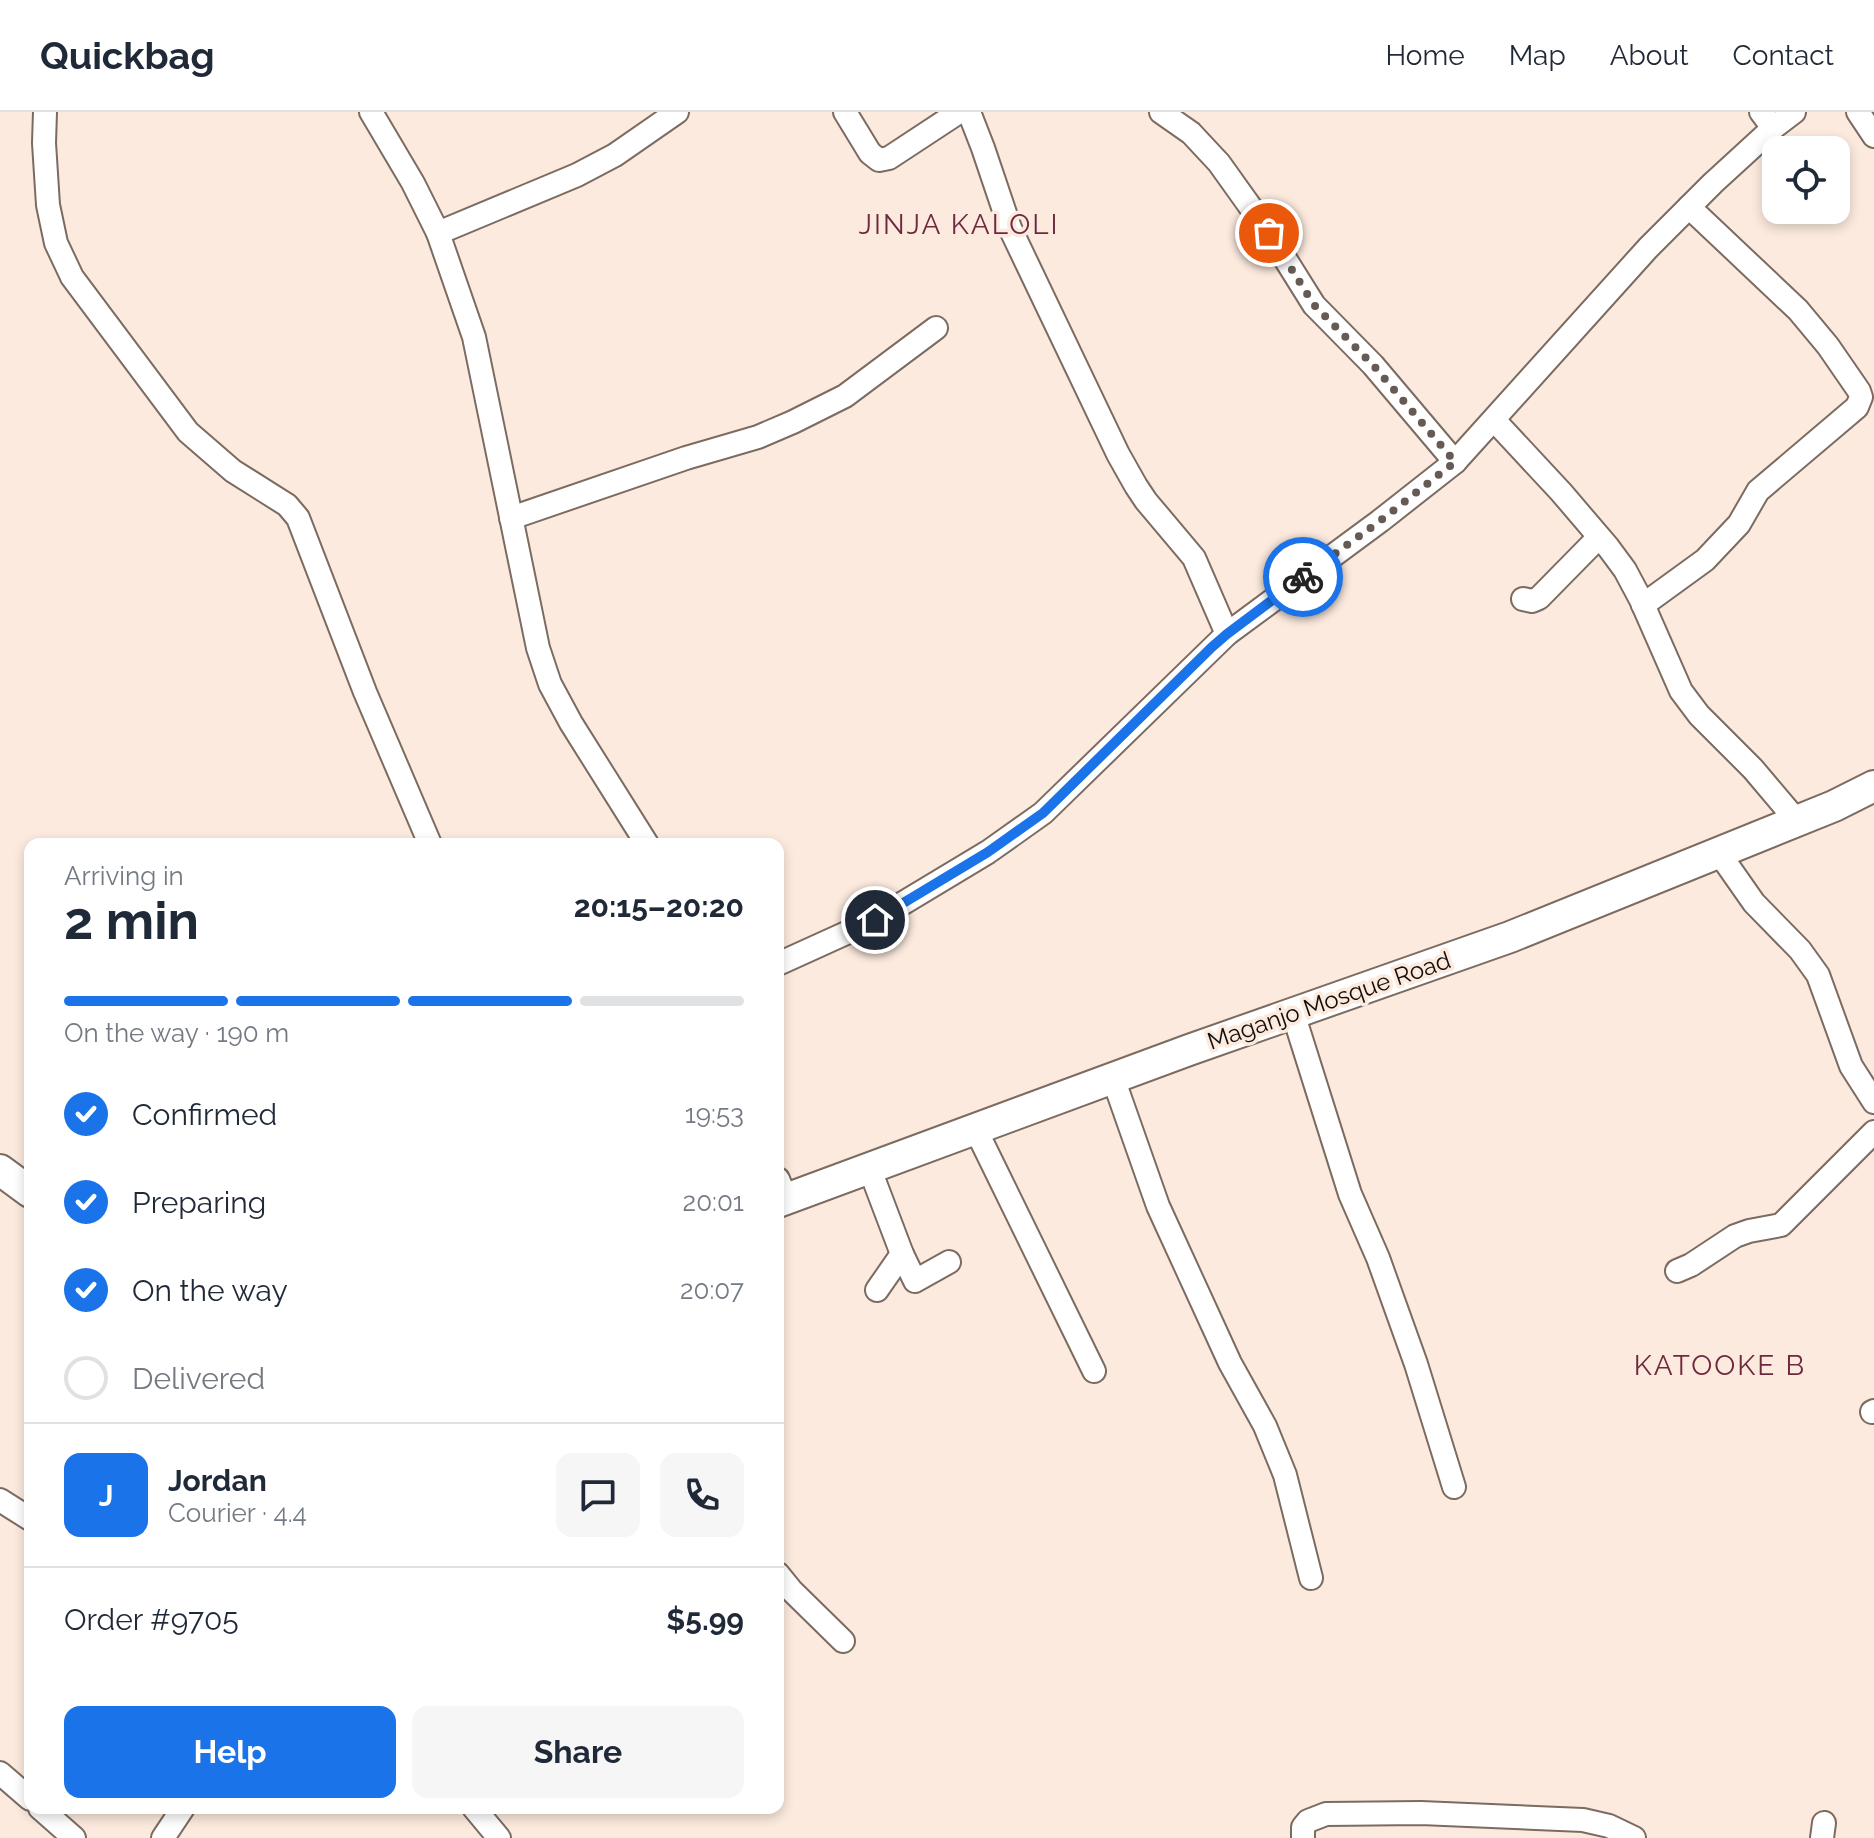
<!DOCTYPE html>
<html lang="en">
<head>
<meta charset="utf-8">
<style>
	:root { --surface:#fff; --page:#f6f6f7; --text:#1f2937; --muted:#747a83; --line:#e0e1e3; --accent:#1a73e8 }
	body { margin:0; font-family:Raleway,sans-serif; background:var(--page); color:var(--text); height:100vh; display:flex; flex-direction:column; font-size:30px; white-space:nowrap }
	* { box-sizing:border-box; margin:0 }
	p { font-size:26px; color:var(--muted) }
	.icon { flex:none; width:44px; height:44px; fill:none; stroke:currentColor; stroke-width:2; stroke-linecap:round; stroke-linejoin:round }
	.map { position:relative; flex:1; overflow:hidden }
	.panel { position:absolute; left:24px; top:726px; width:760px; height:976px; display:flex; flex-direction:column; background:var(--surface); border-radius:16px; box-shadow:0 4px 12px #0003 }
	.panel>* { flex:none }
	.buttons { position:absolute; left:1762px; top:24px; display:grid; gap:16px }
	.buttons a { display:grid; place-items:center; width:88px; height:88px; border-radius:16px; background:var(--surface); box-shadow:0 4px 12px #0003; font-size:40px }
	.pin { position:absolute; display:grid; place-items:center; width:68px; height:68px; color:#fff; margin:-34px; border:4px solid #fff; border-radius:50%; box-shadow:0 2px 8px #0007 }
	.courier { position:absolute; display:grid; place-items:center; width:80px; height:80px; margin:-40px; border:6px solid #1a73e8; border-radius:50%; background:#fff; color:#222; box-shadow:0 2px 10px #0007 }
	.head em { font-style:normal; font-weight:700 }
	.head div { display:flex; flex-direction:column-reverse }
	.head { display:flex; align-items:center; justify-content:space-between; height:136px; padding:0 40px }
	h1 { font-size:52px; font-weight:700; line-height:60px }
	.bar { display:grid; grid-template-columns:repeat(4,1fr); gap:12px 8px; align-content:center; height:96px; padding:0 40px }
	.bar i { height:10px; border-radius:6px; background:var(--line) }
	.bar .current { background:var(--accent) }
	.bar p { grid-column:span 4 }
	.line { display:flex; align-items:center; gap:20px; padding:0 40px; border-top:2px solid var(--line) }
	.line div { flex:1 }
	.round { display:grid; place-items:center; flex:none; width:84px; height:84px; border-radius:16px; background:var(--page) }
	ol { padding:0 40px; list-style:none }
	li { display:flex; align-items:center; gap:24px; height:88px }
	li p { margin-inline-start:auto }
	li .icon { padding:8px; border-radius:50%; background:var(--accent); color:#fff; stroke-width:4 }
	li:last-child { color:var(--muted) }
	li i { width:44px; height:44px; border:4px solid var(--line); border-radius:50% }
	.button { display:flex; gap:16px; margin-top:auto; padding:16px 40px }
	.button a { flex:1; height:92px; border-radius:16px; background:var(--accent); color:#fff; font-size:32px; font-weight:700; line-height:92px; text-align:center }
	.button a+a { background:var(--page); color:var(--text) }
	header { display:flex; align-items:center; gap:48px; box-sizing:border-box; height:112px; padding:0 40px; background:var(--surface); border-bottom:2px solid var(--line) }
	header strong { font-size:38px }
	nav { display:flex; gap:44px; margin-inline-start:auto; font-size:28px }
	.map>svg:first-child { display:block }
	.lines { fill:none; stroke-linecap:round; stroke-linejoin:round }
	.street-casing { stroke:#7b6b60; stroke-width:26 }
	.secondary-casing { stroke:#7b6b60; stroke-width:34 }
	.street { stroke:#fff; stroke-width:22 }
	.secondary { stroke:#fff; stroke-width:30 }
	.done { stroke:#655a54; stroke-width:8; stroke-dasharray:0 14.4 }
	.route { stroke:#1a73e8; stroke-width:10 }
	.labels { text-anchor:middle; stroke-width:7; stroke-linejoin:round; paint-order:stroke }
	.street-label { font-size:24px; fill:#130d0a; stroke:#fceade }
	.quarter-label { font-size:28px; letter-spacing:2px; fill:#6e293f; stroke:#fceade }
</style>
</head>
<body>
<header>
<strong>Quickbag</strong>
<nav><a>Home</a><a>Map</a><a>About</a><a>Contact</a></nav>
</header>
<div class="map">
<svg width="1874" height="1726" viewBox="0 0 1874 1726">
	<rect width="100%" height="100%" fill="#fceade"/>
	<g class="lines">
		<defs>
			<g id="street">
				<polyline points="45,0 44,31 48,93 56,131 72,165 188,320 233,359 287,393 298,406 365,580 430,732"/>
				<polyline points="371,0 413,71 438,121 474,225 538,536 550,572 571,611 647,732"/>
				<polyline points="845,0 870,41 879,48 889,46 959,0"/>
				<polyline points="969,0 983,36 1010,116 1118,342 1136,374 1146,389 1194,446 1227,522"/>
				<polyline points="1161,0 1191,21 1219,51 1269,121 1314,193 1373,253 1455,350"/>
				<polyline points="1761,0 1773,16"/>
				<polyline points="1858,0 1874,24"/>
				<polyline points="438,121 577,63 615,43 677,0"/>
				<polyline points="1494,308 1561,380 1608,435 1625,458 1641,488 1681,579 1699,603 1753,657 1797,709"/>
				<polyline points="511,406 686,346 758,325 793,310 845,284 936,216"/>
				<polyline points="1523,487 1532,489 1539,486 1599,425"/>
				<polyline points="1643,493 1705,448 1739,412 1758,379 1857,295 1861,285 1859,279 1828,234 1798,198 1689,95"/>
				<polyline points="1719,741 1754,791 1800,838 1818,863 1851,954 1874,990"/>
				<polyline points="778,852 875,808 988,740 1043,701 1227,522 1380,409 1455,350 1648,136 1713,71 1773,16 1794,0"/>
				<polyline points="1293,901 1350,1082 1378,1146 1416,1252 1454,1375"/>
				<polyline points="1113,966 1158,1094 1230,1251 1265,1314 1285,1363 1311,1466"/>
				<polyline points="975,1016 1094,1259"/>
				<polyline points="869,1055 902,1142 915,1169 949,1150"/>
				<polyline points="778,1067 786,1087"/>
				<polyline points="1677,1159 1691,1153 1735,1124 1749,1119 1781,1113 1874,1020"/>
				<polyline points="877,1178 902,1142"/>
				<polyline points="1872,1300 1874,1299"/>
				<polyline points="0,1388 30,1407"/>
				<polyline points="778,1462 791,1478 843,1529"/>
				<polyline points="0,1661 30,1687"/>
				<polyline points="40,1696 74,1726"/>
				<polyline points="474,1696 499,1726"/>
				<polyline points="163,1726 183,1696"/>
				<polyline points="1303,1726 1303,1715 1308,1709 1326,1702 1421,1701 1583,1708 1609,1714 1634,1726"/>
				<polyline points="1822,1726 1824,1711"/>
			</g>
			<g id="secondary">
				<polyline points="0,1058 30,1080"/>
				<polyline points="778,1090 1189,938 1510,825 1834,694 1874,674"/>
			</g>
		</defs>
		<!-- street casing -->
		<use href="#street" class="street-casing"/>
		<!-- secondary casing -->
		<use href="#secondary" class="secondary-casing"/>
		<!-- street -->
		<use href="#street" class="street"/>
		<!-- secondary -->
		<use href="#secondary" class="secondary"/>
	</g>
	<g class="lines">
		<!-- done -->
		<polyline class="done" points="1269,121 1314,193 1373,253 1455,350 1380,409 1303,465"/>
		<!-- route -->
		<polyline class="route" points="875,808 988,740 1043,701 1212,535 1227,522 1303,465"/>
	</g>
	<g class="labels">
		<!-- street labels -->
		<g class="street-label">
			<text transform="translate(1329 889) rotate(-19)" y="8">Maganjo Mosque Road</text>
		</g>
		<!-- quarter labels -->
		<g class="quarter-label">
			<text x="959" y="122">JINJA KALOLI</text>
			<text x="1720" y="1263">KATOOKE B</text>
		</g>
	</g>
</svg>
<div class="buttons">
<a><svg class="icon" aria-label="locate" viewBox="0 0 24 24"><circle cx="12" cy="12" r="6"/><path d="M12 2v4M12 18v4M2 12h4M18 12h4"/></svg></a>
</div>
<div class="pin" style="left:1269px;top:121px;background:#ea580c"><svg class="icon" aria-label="bag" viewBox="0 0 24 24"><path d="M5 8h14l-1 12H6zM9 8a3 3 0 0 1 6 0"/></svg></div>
<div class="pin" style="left:875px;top:808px;background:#1f2937"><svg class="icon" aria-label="home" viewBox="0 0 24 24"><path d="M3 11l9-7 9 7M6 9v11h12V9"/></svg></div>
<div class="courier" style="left:1303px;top:465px"><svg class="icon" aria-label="bike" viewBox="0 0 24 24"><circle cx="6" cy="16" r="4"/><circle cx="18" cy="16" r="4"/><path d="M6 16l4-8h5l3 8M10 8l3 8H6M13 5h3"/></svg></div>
<section class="panel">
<div class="head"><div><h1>2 min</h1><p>Arriving in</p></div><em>20:15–20:20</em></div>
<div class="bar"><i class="current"></i><i class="current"></i><i class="current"></i><i></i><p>On the way · 190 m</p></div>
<ol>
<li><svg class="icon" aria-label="check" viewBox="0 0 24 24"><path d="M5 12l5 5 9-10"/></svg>Confirmed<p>19:53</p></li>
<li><svg class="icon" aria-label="check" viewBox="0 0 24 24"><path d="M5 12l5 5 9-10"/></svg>Preparing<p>20:01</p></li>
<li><svg class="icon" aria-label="check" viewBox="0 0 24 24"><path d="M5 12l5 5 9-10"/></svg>On the way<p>20:07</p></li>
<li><i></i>Delivered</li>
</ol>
<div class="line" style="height:144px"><b class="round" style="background:var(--accent);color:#fff">J</b><div><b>Jordan</b><p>Courier · 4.4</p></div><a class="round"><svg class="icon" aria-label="chat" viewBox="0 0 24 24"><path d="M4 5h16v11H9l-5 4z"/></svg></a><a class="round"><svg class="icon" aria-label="phone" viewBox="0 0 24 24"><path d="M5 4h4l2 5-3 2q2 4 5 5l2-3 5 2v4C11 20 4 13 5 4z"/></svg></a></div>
<div class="line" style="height:104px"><div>Order #9705</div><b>$5.99</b></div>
<div class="button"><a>Help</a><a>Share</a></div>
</section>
</div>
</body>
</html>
